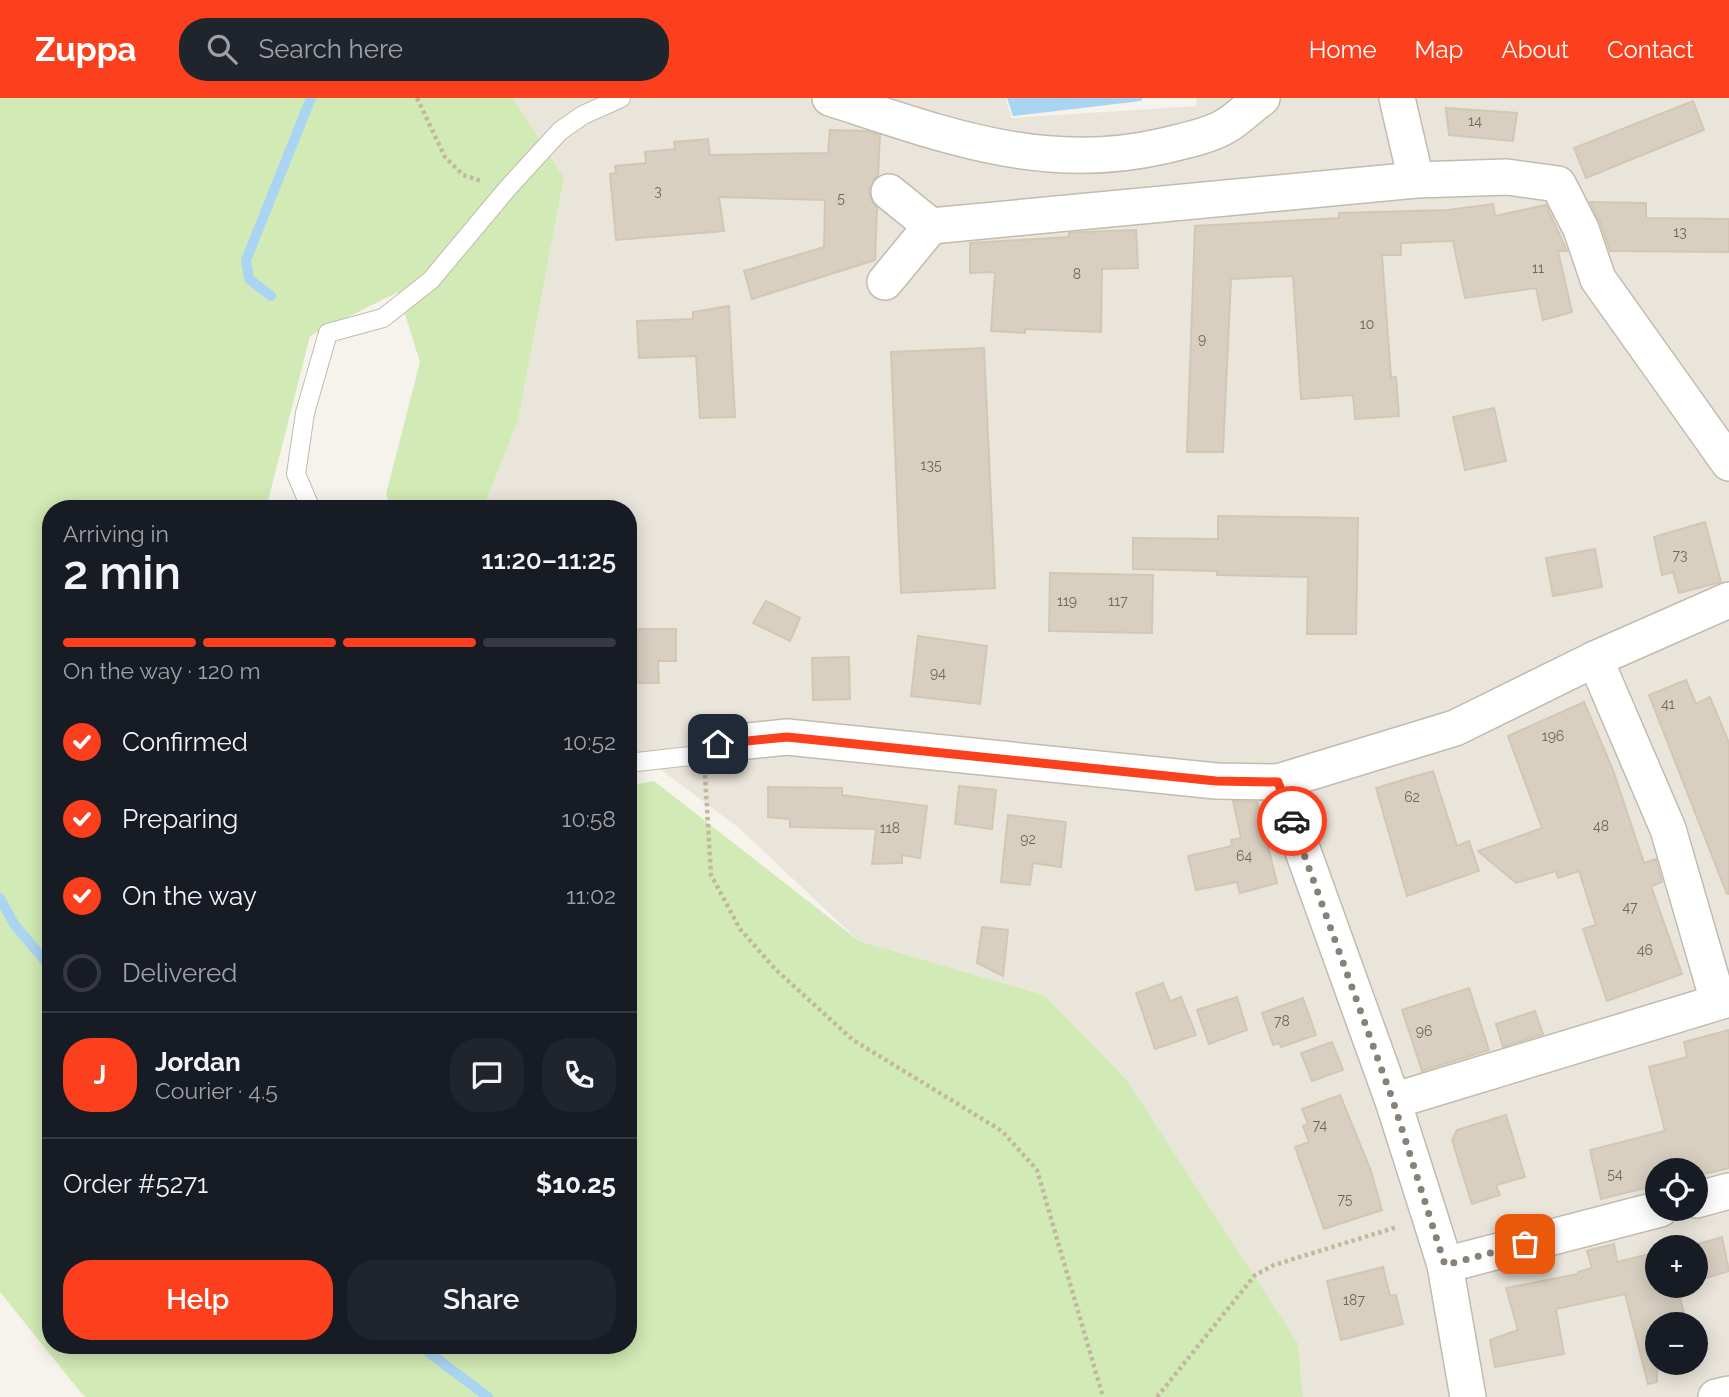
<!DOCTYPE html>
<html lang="en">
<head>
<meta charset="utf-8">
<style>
	:root { --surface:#171b24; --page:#20242c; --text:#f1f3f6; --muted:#9ea1a6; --line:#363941; --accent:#fc3f1d }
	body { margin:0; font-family:Raleway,sans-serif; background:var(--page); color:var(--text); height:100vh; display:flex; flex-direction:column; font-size:26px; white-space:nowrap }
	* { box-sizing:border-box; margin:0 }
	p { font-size:23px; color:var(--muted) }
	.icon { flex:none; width:38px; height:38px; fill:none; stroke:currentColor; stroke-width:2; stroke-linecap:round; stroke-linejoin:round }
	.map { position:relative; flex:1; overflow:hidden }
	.details { position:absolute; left:42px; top:402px; width:595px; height:854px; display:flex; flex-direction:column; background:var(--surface); border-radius:28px; box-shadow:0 4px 18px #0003 }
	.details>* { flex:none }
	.controls { position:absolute; left:1645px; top:1060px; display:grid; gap:14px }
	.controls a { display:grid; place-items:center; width:63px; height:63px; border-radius:50%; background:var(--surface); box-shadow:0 4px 18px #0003; font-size:35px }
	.pin { position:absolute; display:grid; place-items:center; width:60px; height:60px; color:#fff; margin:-30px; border-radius:14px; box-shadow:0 4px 10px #0006 }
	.courier { position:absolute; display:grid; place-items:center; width:70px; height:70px; margin:-35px; border:5px solid #fc3f1d; border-radius:50%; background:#fff; color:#222; box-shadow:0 2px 9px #0007 }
	.overview em { font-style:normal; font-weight:600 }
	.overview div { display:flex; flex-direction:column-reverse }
	.overview { display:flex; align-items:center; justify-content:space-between; height:119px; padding:0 21px }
	h1 { font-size:46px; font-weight:600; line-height:52px }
	.bar { display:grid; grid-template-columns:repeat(4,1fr); gap:10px 7px; align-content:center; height:84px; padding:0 21px }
	.bar i { height:9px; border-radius:5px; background:var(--line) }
	.bar .active { background:var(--accent) }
	.bar p { grid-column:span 4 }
	.line { display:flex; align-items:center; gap:18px; padding:0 21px; border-top:2px solid var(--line) }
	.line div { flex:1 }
	.round { display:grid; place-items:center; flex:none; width:74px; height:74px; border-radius:28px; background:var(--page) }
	ol { padding:0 21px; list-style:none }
	li { display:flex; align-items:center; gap:21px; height:77px }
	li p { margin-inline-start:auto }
	li .icon { padding:7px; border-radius:50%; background:var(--accent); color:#fff; stroke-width:4 }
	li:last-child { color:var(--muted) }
	li i { width:38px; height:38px; border:4px solid var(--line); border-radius:50% }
	.primary-button { display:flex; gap:14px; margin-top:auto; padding:14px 21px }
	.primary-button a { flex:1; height:80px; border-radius:28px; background:var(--accent); color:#fff; font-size:28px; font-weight:600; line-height:80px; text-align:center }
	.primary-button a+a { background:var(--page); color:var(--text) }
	header { display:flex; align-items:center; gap:42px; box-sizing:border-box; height:98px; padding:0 35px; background:var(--accent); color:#fff }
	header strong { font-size:33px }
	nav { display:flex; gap:38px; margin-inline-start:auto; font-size:24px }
	.search { width:490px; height:63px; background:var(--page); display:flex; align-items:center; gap:18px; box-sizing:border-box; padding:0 24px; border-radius:28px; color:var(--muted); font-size:26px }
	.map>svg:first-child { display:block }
	.residential { fill:#eae5da; fill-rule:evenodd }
	.green { fill:#d2eab5 }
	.water { fill:#a9d4f2 }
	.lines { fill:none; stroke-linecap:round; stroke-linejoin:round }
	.stream { stroke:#a9d4f2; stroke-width:10 }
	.building { fill:#d8cfc1; stroke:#d3c7b4; stroke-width:2 }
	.lane-casing { stroke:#c2bbae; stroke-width:20 }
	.street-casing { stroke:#c2bbae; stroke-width:38 }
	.path { stroke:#c4b79f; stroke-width:4.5; stroke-dasharray:3.5 3.5; stroke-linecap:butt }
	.lane { stroke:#fff; stroke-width:18 }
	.street { stroke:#fff; stroke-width:35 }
	.done { stroke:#878178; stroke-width:7; stroke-dasharray:0 12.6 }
	.route { stroke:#fc3f1d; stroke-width:9 }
	.labels { text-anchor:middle; stroke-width:7; stroke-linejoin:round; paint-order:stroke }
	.number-label { font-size:14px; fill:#6e675b }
</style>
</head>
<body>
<header>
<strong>Zuppa</strong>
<div class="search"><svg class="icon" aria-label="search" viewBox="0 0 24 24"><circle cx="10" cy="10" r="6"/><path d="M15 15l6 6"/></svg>Search here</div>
<nav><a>Home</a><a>Map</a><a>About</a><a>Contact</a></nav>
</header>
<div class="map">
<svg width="1729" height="1299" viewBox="0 0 1729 1299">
	<rect width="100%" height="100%" fill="#f6f3ec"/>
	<!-- residential -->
	<path class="residential" d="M513,0H1005L1012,20L1197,8L1196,0H1729V1299H1303L1298,1245L1126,981L1044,897L859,843L739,730L628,647V411H483L518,323L564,81ZM1657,1073H1696V1111H1657ZM1657,1150H1696V1188H1657ZM1657,1227H1696V1265H1657Z"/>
	<!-- green -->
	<polygon class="green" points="0,0 513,0 564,80 518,323 483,411 392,411 386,396 420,264 398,194 310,238 266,411 51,411 51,1248 628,1248 628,688 654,683 859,843 1044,897 1126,981 1298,1245 1303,1299 86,1299 82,1296 0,1194"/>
	<!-- water -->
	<polygon class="water" points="1007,0 1143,0 1141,3 1013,18"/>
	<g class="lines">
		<!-- stream -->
		<g class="stream">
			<polyline points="271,198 249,181 246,162 311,0"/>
			<polyline points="0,800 14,826 51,870"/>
			<polyline points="420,1248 488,1299"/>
		</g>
	</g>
	<!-- building -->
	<g class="building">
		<polygon points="1693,3 1704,32 1586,80 1574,50"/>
		<polygon points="1446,10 1517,15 1513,43 1449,37"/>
		<polygon points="830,32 866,33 880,37 878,78 873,82 869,92 871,102 877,110 875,162 752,201 744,173 824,149 825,102 719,99 724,133 616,142 610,76 616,75 615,68 646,65 645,54 675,51 674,44 708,41 710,57 828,55"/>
		<polygon points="1590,104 1646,105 1646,120 1729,121 1729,154 1610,153 1600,124"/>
		<polygon points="1493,106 1495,118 1546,107 1567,153 1558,153 1572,214 1543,222 1536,190 1465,200 1453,143 1401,145 1401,157 1382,157 1391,280 1396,279 1399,318 1355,321 1353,297 1301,301 1293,178 1231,181 1223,354 1187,354 1195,128 1339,120 1339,115 1448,112"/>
		<polygon points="1136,132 1138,170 1102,171 1101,234 1025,231 1025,235 991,233 995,174 970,175 970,145 1069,139 1069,135 1084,134"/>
		<polygon points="729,208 735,319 700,320 696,258 639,260 637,223 693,221 693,214"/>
		<polygon points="984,250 995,490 901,495 891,254"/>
		<polygon points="1494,310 1506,363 1465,372 1453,319"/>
		<polygon points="1218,418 1358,420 1356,536 1307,536 1308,479 1217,477 1217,473 1133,471 1133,440 1218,441"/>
		<polygon points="1705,424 1721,484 1679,495 1673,474 1662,477 1654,439"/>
		<polygon points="1595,451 1602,489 1553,498 1546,460"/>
		<polygon points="1050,475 1153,477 1152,535 1049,533"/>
		<polygon points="766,503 800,520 790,543 753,525"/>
		<polygon points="628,531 676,531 676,563 658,563 659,585 628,585"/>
		<polygon points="918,538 987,548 980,606 911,598"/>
		<polygon points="849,559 850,601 813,602 812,560"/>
		<polygon points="1686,582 1696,606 1710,599 1729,645 1729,796 1727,796 1649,597"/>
		<polygon points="1584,604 1613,672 1644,765 1656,761 1662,784 1651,788 1682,876 1607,903 1583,831 1596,827 1579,773 1558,780 1556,773 1516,785 1478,753 1542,730 1508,638"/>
		<polygon points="1433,673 1457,748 1469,743 1479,773 1407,798 1376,690"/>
		<polygon points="959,688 996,692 992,731 955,726"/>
		<polygon points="768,689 842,690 842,697 927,708 920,760 902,757 902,765 872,766 876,731 790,729 790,721 768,719"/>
		<polygon points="1233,703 1257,704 1277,785 1240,795 1237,784 1196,792 1188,758 1232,748 1231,742 1241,740"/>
		<polygon points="1008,717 1066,724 1061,769 1033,765 1030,787 1001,784"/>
		<polygon points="982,829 1008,832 1003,878 977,865"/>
		<polygon points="1163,885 1170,903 1181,899 1196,937 1155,951 1136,895"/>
		<polygon points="1469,890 1489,952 1422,973 1402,912"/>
		<polygon points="1237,899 1247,932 1209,946 1197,912"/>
		<polygon points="1303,900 1316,937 1281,949 1279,945 1273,947 1262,915"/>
		<polygon points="1535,913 1543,936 1503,949 1496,926"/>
		<polygon points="1729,932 1729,1070 1696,1078 1696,1073 1657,1073 1657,1087 1601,1101 1590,1052 1665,1033 1649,969 1687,959 1684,944"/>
		<polygon points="1332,944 1343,972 1312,983 1301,955"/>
		<polygon points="1340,997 1371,1073 1382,1112 1324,1131 1295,1049 1309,1044 1303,1028 1308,1026 1302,1011"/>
		<polygon points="1506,1017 1525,1079 1496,1087 1500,1097 1472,1106 1452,1042 1457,1032"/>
		<polygon points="1722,1139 1729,1173 1696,1183 1696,1150 1685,1150"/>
		<polygon points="1614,1146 1617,1164 1657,1154 1657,1188 1681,1188 1677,1189 1687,1227 1657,1227 1657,1284 1648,1286 1625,1196 1556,1211 1564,1256 1495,1269 1490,1242 1518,1232 1506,1190 1578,1176 1578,1174 1592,1170 1587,1153"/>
		<polygon points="1383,1169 1390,1198 1396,1197 1403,1226 1341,1242 1327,1183"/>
	</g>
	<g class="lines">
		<defs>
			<g id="lane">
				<polyline points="311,411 296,376 305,315 328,235 383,220 431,182 507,91 560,33 583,17 621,0"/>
				<polyline points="628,665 690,658 718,646"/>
			</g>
			<g id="street">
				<path d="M830,0C942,36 1043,76 1163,48C1182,43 1206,39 1224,29C1237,22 1249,9 1262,0"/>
				<polyline points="1397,0 1416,82"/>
				<polyline points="889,94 931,128"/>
				<polyline points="885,184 931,128 1416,82 1507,79 1558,86 1581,131 1598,181 1729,365"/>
				<polyline points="1595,561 1668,731 1718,903"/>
				<polyline points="718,646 787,639 1216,683 1278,684 1455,630 1595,561 1729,502"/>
				<polyline points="1278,684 1393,1003 1430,1119 1445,1167 1468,1299"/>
				<polyline points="1393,1003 1729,901"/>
				<polyline points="1696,1102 1729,1093"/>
				<polyline points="1445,1167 1660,1111"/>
				<polyline points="1716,1299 1729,1296"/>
			</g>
		</defs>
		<!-- lane casing -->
		<use href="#lane" class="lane-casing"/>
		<!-- street casing -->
		<use href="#street" class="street-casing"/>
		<!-- path -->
		<g class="path">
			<polyline points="417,0 445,59 463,77 482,83"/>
			<polyline points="705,677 711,777 740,831 775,871 853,942 1002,1033 1037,1072 1103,1299"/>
			<polyline points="1157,1299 1255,1177 1274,1167 1397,1129"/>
		</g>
		<!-- lane -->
		<use href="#lane" class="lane"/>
		<!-- street -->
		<use href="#street" class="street"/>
	</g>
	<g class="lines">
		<!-- done -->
		<polyline class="done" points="1292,723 1393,1003 1445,1167 1525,1146"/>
		<!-- route -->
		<polyline class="route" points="718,646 787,639 1216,683 1278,684 1292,723"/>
	</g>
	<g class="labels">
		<!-- number labels -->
		<g class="number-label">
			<text x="1475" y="28">14</text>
			<text x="658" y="98">3</text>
			<text x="841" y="105">5</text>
			<text x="1680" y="139">13</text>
			<text x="1538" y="175">11</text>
			<text x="1077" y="181">8</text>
			<text x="1367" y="231">10</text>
			<text x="1202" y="246">9</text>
			<text x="931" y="372">135</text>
			<text x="1680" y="462">73</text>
			<text x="1067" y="508">119</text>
			<text x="1118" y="508">117</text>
			<text x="938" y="580">94</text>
			<text x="1668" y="611">41</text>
			<text x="1553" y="643">196</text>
			<text x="1412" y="704">62</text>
			<text x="1601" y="733">48</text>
			<text x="890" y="735">118</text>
			<text x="1028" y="746">92</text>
			<text x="1244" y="763">64</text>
			<text x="1630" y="814">47</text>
			<text x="1645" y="857">46</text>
			<text x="1282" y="928">78</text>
			<text x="1424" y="938">96</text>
			<text x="1320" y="1032">74</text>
			<text x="1615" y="1081">54</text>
			<text x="1345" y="1106">75</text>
			<text x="1354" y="1207">187</text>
		</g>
	</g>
</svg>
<div class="controls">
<a><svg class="icon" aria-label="locate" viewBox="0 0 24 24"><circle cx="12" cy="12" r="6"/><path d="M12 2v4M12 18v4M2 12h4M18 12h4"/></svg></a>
<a>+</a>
<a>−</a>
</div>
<div class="pin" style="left:1525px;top:1146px;background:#ea580c"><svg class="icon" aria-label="bag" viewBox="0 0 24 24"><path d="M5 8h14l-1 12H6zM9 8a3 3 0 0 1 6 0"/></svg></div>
<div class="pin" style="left:718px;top:646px;background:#1f2937"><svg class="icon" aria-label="home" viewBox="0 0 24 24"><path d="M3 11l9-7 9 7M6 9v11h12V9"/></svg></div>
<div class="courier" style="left:1292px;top:723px"><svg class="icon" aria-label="car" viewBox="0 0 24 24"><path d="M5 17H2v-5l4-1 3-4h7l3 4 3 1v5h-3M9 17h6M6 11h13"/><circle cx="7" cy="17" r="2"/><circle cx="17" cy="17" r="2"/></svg></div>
<section class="details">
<div class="overview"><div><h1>2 min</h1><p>Arriving in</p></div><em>11:20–11:25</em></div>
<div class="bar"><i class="active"></i><i class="active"></i><i class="active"></i><i></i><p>On the way · 120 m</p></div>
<ol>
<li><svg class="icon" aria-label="check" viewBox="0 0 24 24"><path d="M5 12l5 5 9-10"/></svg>Confirmed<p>10:52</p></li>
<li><svg class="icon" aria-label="check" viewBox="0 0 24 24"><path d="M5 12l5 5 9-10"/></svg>Preparing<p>10:58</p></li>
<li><svg class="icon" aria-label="check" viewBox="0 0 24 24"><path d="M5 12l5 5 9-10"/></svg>On the way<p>11:02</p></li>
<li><i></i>Delivered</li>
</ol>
<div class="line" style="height:126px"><b class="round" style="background:var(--accent);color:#fff">J</b><div><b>Jordan</b><p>Courier · 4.5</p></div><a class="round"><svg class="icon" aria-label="chat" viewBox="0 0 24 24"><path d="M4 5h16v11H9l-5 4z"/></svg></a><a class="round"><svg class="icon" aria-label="phone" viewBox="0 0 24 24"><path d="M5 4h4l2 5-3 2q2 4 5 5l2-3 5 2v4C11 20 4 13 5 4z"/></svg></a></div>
<div class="line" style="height:91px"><div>Order #5271</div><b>$10.25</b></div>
<div class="primary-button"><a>Help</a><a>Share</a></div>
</section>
</div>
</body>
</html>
